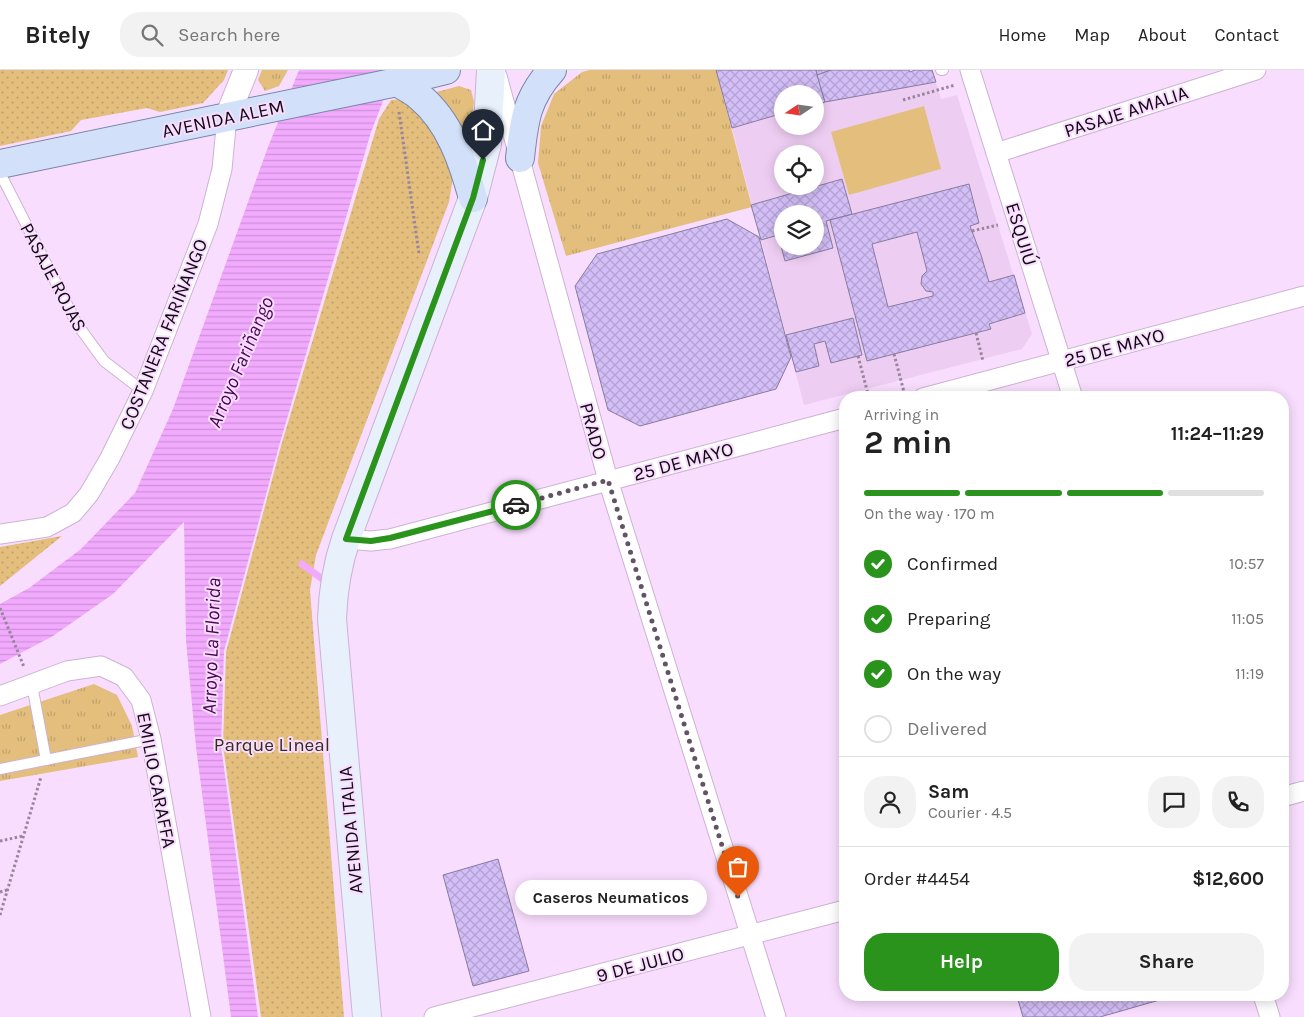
<!DOCTYPE html>
<html lang="en">
<head>
<meta charset="utf-8">
<style>
	:root { --surface:#fff; --page:#f2f2f2; --text:#222; --muted:#767676; --line:#e0e0e0; --accent:#29931b }
	body { margin:0; font-family:Karla,sans-serif; background:var(--page); color:var(--text); height:100vh; display:flex; flex-direction:column; font-size:19px; white-space:nowrap }
	* { box-sizing:border-box; margin:0 }
	p { font-size:16px; color:var(--muted) }
	.icon { flex:none; width:28px; height:28px; fill:none; stroke:currentColor; stroke-width:2; stroke-linecap:round; stroke-linejoin:round }
	.map { position:relative; flex:1; overflow:hidden }
	.details { position:absolute; left:839px; top:321px; width:450px; height:610px; display:flex; flex-direction:column; background:var(--surface); border-radius:20px; box-shadow:0 2px 12px #0003 }
	.details>* { flex:none }
	.needle { width:32px; rotate:257deg }
	.fabs { position:absolute; left:774px; top:15px; display:grid; gap:10px }
	.fabs a { display:grid; place-items:center; width:50px; height:50px; border-radius:50%; background:var(--surface); box-shadow:0 2px 12px #0003; font-size:25px }
	.pin { position:absolute; display:grid; place-items:center; width:42px; height:42px; color:#fff; margin:-51px -21px; border-radius:50% 50% 50% 0; rotate:-45deg; box-shadow:0 0 5px #0007 }
	.pin .icon { rotate:45deg }
	.courier { position:absolute; display:grid; place-items:center; width:50px; height:50px; margin:-25px; border:4px solid #29931b; border-radius:50%; background:#fff; color:#222; box-shadow:0 1px 6px #0007 }
	.bubble { position:absolute; height:35px; border-radius:18px; background:var(--surface); box-shadow:0 2px 12px #0003; font-size:16px; font-weight:700; line-height:35px; text-align:center }
	.headline em { font-style:normal; font-weight:700 }
	.headline div { display:flex; flex-direction:column-reverse }
	.headline { display:flex; align-items:center; justify-content:space-between; height:85px; padding:0 25px }
	h1 { font-size:32px; font-weight:700; line-height:38px }
	.bar { display:grid; grid-template-columns:repeat(4,1fr); gap:8px 5px; align-content:center; height:60px; padding:0 25px }
	.bar i { height:6px; border-radius:4px; background:var(--line) }
	.bar .current { background:var(--accent) }
	.bar p { grid-column:span 4 }
	.line { display:flex; align-items:center; gap:12px; padding:0 25px; border-top:1px solid var(--line) }
	.line div { flex:1 }
	.round { display:grid; place-items:center; flex:none; width:52px; height:52px; border-radius:20px; background:var(--page) }
	ol { padding:0 25px; list-style:none }
	li { display:flex; align-items:center; gap:15px; height:55px }
	li p { margin-inline-start:auto }
	li .icon { padding:5px; border-radius:50%; background:var(--accent); color:#fff; stroke-width:4 }
	li:last-child { color:var(--muted) }
	li i { width:28px; height:28px; border:2px solid var(--line); border-radius:50% }
	.action { display:flex; gap:10px; margin-top:auto; padding:10px 25px }
	.action a { flex:1; height:58px; border-radius:20px; background:var(--accent); color:#fff; font-size:20px; font-weight:700; line-height:58px; text-align:center }
	.action a+a { background:var(--page); color:var(--text) }
	header { display:flex; align-items:center; gap:30px; box-sizing:border-box; height:70px; padding:0 25px; background:var(--surface); border-bottom:1px solid var(--line) }
	header strong { font-size:24px }
	nav { display:flex; gap:28px; margin-inline-start:auto; font-size:18px }
	.search { width:350px; height:45px; background:var(--page); display:flex; align-items:center; gap:12px; box-sizing:border-box; padding:0 18px; border-radius:20px; color:var(--muted); font-size:19px }
	.map>svg:first-child { display:block }
	.built { fill:#eecdf2; fill-rule:evenodd }
	.grass { fill:url(#grass-tufts) }
	.park { fill:url(#park-dots) }
	.pitch { fill:#e3be7d }
	.water { fill:url(#water-rules) }
	.lines { fill:none; stroke-linecap:round; stroke-linejoin:round }
	.stream { stroke:#f1aafd; stroke-width:7 }
	.building { fill:url(#building-cross-hatch); stroke:#887c9e; fill-rule:evenodd }
	.service-casing { stroke:#cdb2d2; stroke-width:12 }
	.minor-casing { stroke:#cdb2d2; stroke-width:21 }
	.tertiary-casing { stroke:#cdb2d2; stroke-width:26 }
	.secondary-casing { stroke:#cdb2d2; stroke-width:30 }
	.primary-casing { stroke:#7b87a6; stroke-width:30 }
	.path { stroke:#99859d; stroke-width:3; stroke-dasharray:2.5 2.5; stroke-linecap:butt }
	.service { stroke:#fff; stroke-width:10 }
	.minor { stroke:#fff; stroke-width:19 }
	.tertiary { stroke:#fff; stroke-width:24 }
	.secondary { stroke:#e8f0fc; stroke-width:28 }
	.primary { stroke:#d2e0f9; stroke-width:28 }
	.done { stroke:#625365; stroke-width:5; stroke-dasharray:0 9 }
	.route { stroke:#29931b; stroke-width:6 }
	.labels { text-anchor:middle; stroke-width:4; stroke-linejoin:round; paint-order:stroke }
	.street-label { font-size:19px; fill:#110813; stroke:#f9ddfe }
	.park-label { font-size:19px; fill:#362c1a; stroke:#f9ddfe }
	.water-label { font-size:20px; font-style:italic; fill:#470451; stroke:#f9ddfe }
</style>
</head>
<body>
<header>
<strong>Bitely</strong>
<div class="search"><svg class="icon" aria-label="search" viewBox="0 0 24 24"><circle cx="10" cy="10" r="6"/><path d="M15 15l6 6"/></svg>Search here</div>
<nav><a>Home</a><a>Map</a><a>About</a><a>Contact</a></nav>
</header>
<div class="map">
<svg width="1304" height="947" viewBox="0 0 1304 947">
	<defs>
		<pattern id="grass-tufts" width="24" height="20" patternUnits="userSpaceOnUse" patternTransform="scale(1.25)"><rect width="24" height="20" fill="#e3be7d"/><path d="M3 7l-1-3M5 7V3M7 7l1-3M15 17l-1-3M17 17v-4M19 17l1-3" fill="none" stroke="#c2a26b"/></pattern>
		<pattern id="park-dots" width="8" height="8" patternUnits="userSpaceOnUse" patternTransform="scale(1.25)"><rect width="8" height="8" fill="#e3be7d"/><path d="M2 2h.1M6 6h.1" fill="none" stroke="#c2a26b" stroke-width="1.8" stroke-linecap="round"/></pattern>
		<pattern id="water-rules" width="6" height="5" patternUnits="userSpaceOnUse" patternTransform="scale(1.25)"><rect width="6" height="5" fill="#f1aafd"/><path d="M0 2.5h6" fill="none" stroke="#ce91d8"/></pattern>
		<pattern id="building-cross-hatch" width="8" height="8" patternUnits="userSpaceOnUse" patternTransform="scale(1.25)"><rect width="8" height="8" fill="#d3bef7"/><path d="M0 0l8 8M0 8l8-8" fill="none" stroke="#b4a2d3"/></pattern>
	</defs>
	<rect width="100%" height="100%" fill="#f9ddfe"/>
	<!-- built -->
	<path class="built" d="M936,12L941,29L957,25L1032,264L1022,279L804,335L732,58L780,44L782,56H815V36L825,32ZM782,84H815V116H782ZM782,144H815V176H782Z"/>
	<!-- grass -->
	<g class="grass">
		<polygon points="262,0 288,0 279,16 265,21 258,10"/>
		<polygon points="590,0 716,0 752,137 566,186 538,93 541,56 554,24 582,2"/>
		<polygon points="459,16 471,20 474,32 468,81 429,24"/>
		<polygon points="94,614 117,625 132,656 138,687 0,711 0,645"/>
	</g>
	<!-- park -->
	<g class="park">
		<polygon points="0,0 228,0 224,10 203,33 160,42 147,38 81,50 71,61 0,76"/>
		<polygon points="403,29 413,33 442,71 453,107 449,132 316,485 310,520 344,947 261,947 223,676 226,582 281,376 379,49 391,30"/>
		<polygon points="62,466 0,516 0,477"/>
	</g>
	<!-- pitch -->
	<polygon class="pitch" points="924,36 941,99 849,125 831,62"/>
	<!-- water -->
	<polygon class="water" points="299,0 395,0 371,62 279,376 224,581 221,676 258,947 231,947 196,677 186,571 184,452 113,524 53,566 0,594 0,534 29,518 81,479 135,423 173,339 268,77"/>
	<g class="lines">
		<!-- stream -->
		<polyline class="stream" points="302,494 329,514"/>
	</g>
	<!-- building -->
	<g class="building">
		<polygon points="716,0 816,0 825,32 815,36 815,24 782,24 782,50 780,44 732,58"/>
		<polygon points="816,0 831,0 817,5"/>
		<polygon points="831,0 909,0 910,2 915,0 932,0 936,12 825,32 817,5"/>
		<path d="M842,109L852,144L826,151L833,178L785,191L778,165L761,170L751,135ZM782,144H815V176H782Z"/>
		<path d="M969,114L979,153L970,156L981,185L989,212L1014,205L1025,243L989,254L991,259L867,291L830,150ZM917,162L927,201L922,206L921,214L926,221L933,222V226L888,237L872,174Z"/>
		<polygon points="727,149 759,167 791,287 776,319 640,356 608,340 575,216 597,184"/>
		<polygon points="853,248 862,285 831,293 825,271 814,274 819,296 796,302 786,265"/>
		<polygon points="498,789 529,901 473,916 443,805"/>
		<polygon points="1022,925 1177,925 1100,947 1023,947 1017,926"/>
	</g>
	<g class="lines">
		<defs>
			<g id="service">
				<polyline points="941,0 943,0"/>
				<polyline points="0,103 77,254 104,291 143,321"/>
				<polyline points="32,615 46,690"/>
				<polyline points="0,699 151,669"/>
			</g>
			<g id="minor">
				<polyline points="970,0 1073,328"/>
				<polyline points="497,6 608,410 776,947"/>
				<polyline points="996,83 1256,0"/>
				<polyline points="923,328 1304,226"/>
				<polyline points="0,464 47,457 73,443 89,424 110,388 143,321 208,154 222,99 227,47"/>
				<polyline points="346,469 371,471 390,469 845,348"/>
				<polyline points="0,626 67,601 101,596 124,607 141,630 151,669 201,947"/>
				<polyline points="1282,727 1304,721"/>
				<polyline points="1263,925 1270,947"/>
				<polyline points="434,947 845,840"/>
			</g>
			<polyline id="tertiary" points="227,47 246,0"/>
			<path id="secondary" d="M367,947L332,549C333,521 337,495 346,469L473,128L487,74L491,0"/>
			<g id="primary">
				<path d="M397,12C405,17 414,21 420,27C450,52 463,92 473,128"/>
				<path d="M520,88C524,51 526,29 552,0"/>
				<polyline points="0,94 397,12 446,0"/>
			</g>
		</defs>
		<!-- service casing -->
		<use href="#service" class="service-casing"/>
		<!-- minor casing -->
		<use href="#minor" class="minor-casing"/>
		<!-- tertiary casing -->
		<use href="#tertiary" class="tertiary-casing"/>
		<!-- secondary casing -->
		<use href="#secondary" class="secondary-casing"/>
		<!-- primary casing -->
		<use href="#primary" class="primary-casing"/>
		<!-- path -->
		<g class="path">
			<polyline points="903,30 955,15"/>
			<polyline points="399,42 419,184"/>
			<polyline points="972,161 998,155"/>
			<polyline points="976,263 983,291"/>
			<polyline points="894,284 904,322"/>
			<polyline points="858,286 869,328"/>
			<polyline points="0,538 24,597"/>
			<polyline points="0,771 23,766"/>
			<polyline points="0,822 7,820"/>
			<polyline points="0,845 41,707"/>
		</g>
		<!-- service -->
		<use href="#service" class="service"/>
		<!-- minor -->
		<use href="#minor" class="minor"/>
		<!-- tertiary -->
		<use href="#tertiary" class="tertiary"/>
		<!-- secondary -->
		<use href="#secondary" class="secondary"/>
		<!-- primary -->
		<use href="#primary" class="primary"/>
	</g>
	<g class="lines">
		<!-- done -->
		<polyline class="done" points="516,435 608,410 738,827"/>
		<!-- route -->
		<polyline class="route" points="483,90 473,128 346,469 371,471 390,468 516,435"/>
	</g>
	<g class="labels">
		<!-- street labels -->
		<g class="street-label">
			<text transform="translate(1126 41) rotate(-18)" y="7">PASAJE AMALIA</text>
			<text transform="translate(223 48) rotate(-12)" y="7">AVENIDA ALEM</text>
			<text transform="translate(1022 164) rotate(73)" y="7">ESQUIÚ</text>
			<text transform="translate(54 207) rotate(62)" y="7">PASAJE ROJAS</text>
			<text transform="translate(163 264) rotate(-68)" y="7">COSTANERA FARIÑANGO</text>
			<text transform="translate(1114 277) rotate(-15)" y="7">25 DE MAYO</text>
			<text transform="translate(594 361) rotate(75)" y="7">PRADO</text>
			<text transform="translate(683 391) rotate(-15)" y="7">25 DE MAYO</text>
			<text transform="translate(157 710) rotate(79)" y="7">EMILIO CARAFFA</text>
			<text transform="translate(350 760) rotate(-95)" y="7">AVENIDA ITALIA</text>
			<text transform="translate(640 894) rotate(-15)" y="7">9 DE JULIO</text>
		</g>
		<!-- park labels -->
		<g class="park-label">
			<text x="272" y="681">Parque Lineal</text>
		</g>
		<!-- water labels -->
		<g class="water-label">
			<text transform="translate(240 292) rotate(-67)" y="7">Arroyo Fariñango</text>
			<text transform="translate(211 576) rotate(-88)" y="7">Arroyo La Florida</text>
		</g>
	</g>
</svg>
<div class="fabs">
<a><svg class="needle" viewBox="-14 -14 28 28"><path d="M0-13l5 13h-10z" fill="#e53935"/><path d="M0 13l5-13h-10z" fill="#767676"/></svg></a>
<a><svg class="icon" aria-label="locate" viewBox="0 0 24 24"><circle cx="12" cy="12" r="6"/><path d="M12 2v4M12 18v4M2 12h4M18 12h4"/></svg></a>
<a><svg class="icon" aria-label="layers" viewBox="0 0 24 24"><path d="M12 4l9 5-9 5-9-5zM3 14l9 5 9-5"/></svg></a>
</div>
<div class="pin" style="left:738px;top:827px;background:#ea580c"><svg class="icon" aria-label="bag" viewBox="0 0 24 24"><path d="M5 8h14l-1 12H6zM9 8a3 3 0 0 1 6 0"/></svg></div>
<div class="pin" style="left:483px;top:90px;background:#1f2937"><svg class="icon" aria-label="home" viewBox="0 0 24 24"><path d="M3 11l9-7 9 7M6 9v11h12V9"/></svg></div>
<div class="courier" style="left:516px;top:435px"><svg class="icon" aria-label="car" viewBox="0 0 24 24"><path d="M5 17H2v-5l4-1 3-4h7l3 4 3 1v5h-3M9 17h6M6 11h13"/><circle cx="7" cy="17" r="2"/><circle cx="17" cy="17" r="2"/></svg></div>
<div class="bubble" style="left:515px;top:810px;width:192px">Caseros Neumaticos</div>
<section class="details">
<div class="headline"><div><h1>2 min</h1><p>Arriving in</p></div><em>11:24–11:29</em></div>
<div class="bar"><i class="current"></i><i class="current"></i><i class="current"></i><i></i><p>On the way · 170 m</p></div>
<ol>
<li><svg class="icon" aria-label="check" viewBox="0 0 24 24"><path d="M5 12l5 5 9-10"/></svg>Confirmed<p>10:57</p></li>
<li><svg class="icon" aria-label="check" viewBox="0 0 24 24"><path d="M5 12l5 5 9-10"/></svg>Preparing<p>11:05</p></li>
<li><svg class="icon" aria-label="check" viewBox="0 0 24 24"><path d="M5 12l5 5 9-10"/></svg>On the way<p>11:19</p></li>
<li><i></i>Delivered</li>
</ol>
<div class="line" style="height:90px"><a class="round"><svg class="icon" aria-label="person" viewBox="0 0 24 24"><circle cx="12" cy="8" r="4"/><path d="M4 21q1-7 8-7t8 7"/></svg></a><div><b>Sam</b><p>Courier · 4.5</p></div><a class="round"><svg class="icon" aria-label="chat" viewBox="0 0 24 24"><path d="M4 5h16v11H9l-5 4z"/></svg></a><a class="round"><svg class="icon" aria-label="phone" viewBox="0 0 24 24"><path d="M5 4h4l2 5-3 2q2 4 5 5l2-3 5 2v4C11 20 4 13 5 4z"/></svg></a></div>
<div class="line" style="height:65px"><div>Order #4454</div><b>$12,600</b></div>
<div class="action"><a>Help</a><a>Share</a></div>
</section>
</div>
</body>
</html>
